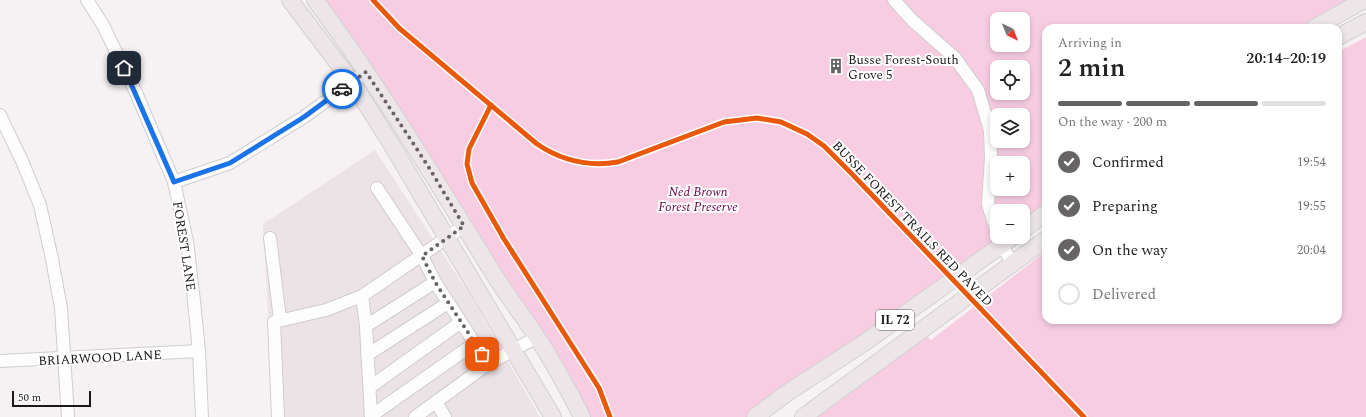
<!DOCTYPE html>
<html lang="en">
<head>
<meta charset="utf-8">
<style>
	:root { --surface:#fff; --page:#f6f6f6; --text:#222; --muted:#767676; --line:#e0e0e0; --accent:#676465 }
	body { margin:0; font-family:Spectral,serif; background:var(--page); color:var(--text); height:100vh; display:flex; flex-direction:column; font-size:15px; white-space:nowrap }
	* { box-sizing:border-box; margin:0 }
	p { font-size:13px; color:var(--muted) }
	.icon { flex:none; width:22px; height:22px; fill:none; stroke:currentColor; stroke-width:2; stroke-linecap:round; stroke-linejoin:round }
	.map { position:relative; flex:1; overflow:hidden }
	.panel { position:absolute; left:1042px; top:24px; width:300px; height:300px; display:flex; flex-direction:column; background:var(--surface); border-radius:12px; box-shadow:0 2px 6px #0003 }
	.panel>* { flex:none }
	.needle { width:26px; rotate:137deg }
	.fabs { position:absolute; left:990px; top:12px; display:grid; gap:8px }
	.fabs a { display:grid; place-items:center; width:40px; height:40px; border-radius:8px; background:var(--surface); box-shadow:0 2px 6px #0003; font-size:20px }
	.scale { position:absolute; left:12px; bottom:10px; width:79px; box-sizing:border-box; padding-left:4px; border:2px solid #1a1818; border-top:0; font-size:11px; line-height:14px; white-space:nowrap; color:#1a1818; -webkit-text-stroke:3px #fff; paint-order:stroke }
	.pin { position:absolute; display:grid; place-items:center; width:34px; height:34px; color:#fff; margin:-17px; border-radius:8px; box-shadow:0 2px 6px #0006 }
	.courier { position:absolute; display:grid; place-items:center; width:40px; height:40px; margin:-20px; border:3px solid #1a73e8; border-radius:50%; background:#fff; color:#222; box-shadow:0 1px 5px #0007 }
	.summary em { font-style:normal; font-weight:600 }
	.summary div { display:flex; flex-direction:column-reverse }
	.summary { display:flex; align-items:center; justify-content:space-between; height:68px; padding:0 16px }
	h1 { font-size:26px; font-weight:600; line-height:30px }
	.bar { display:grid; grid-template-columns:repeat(4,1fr); gap:6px 4px; align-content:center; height:48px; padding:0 16px }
	.bar i { height:5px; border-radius:3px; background:var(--line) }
	.bar .selected { background:var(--accent) }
	.bar p { grid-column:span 4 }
	ol { padding:0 16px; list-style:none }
	li { display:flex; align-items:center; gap:12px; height:44px }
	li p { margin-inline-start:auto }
	li .icon { padding:4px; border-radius:50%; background:var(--accent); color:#fff; stroke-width:4 }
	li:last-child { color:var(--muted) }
	li i { width:22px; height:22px; border:2px solid var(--line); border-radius:50% }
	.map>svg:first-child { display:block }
	.built { fill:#ece3e7 }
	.green { fill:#f8cde2; fill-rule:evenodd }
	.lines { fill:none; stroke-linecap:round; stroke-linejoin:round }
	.minor-casing { stroke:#d0cdce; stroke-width:14 }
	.major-casing { stroke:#d2d0d1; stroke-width:18 }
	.minor { stroke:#fefdfd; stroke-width:12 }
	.major { stroke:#ece6e9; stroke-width:16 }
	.cycleway-casing { stroke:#fff; stroke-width:8 }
	.cycleway { stroke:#e8590c; stroke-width:5 }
	.done { stroke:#676465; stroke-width:4; stroke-dasharray:0 7.2 }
	.route { stroke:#1a73e8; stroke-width:5 }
	.labels { text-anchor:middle; stroke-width:4; stroke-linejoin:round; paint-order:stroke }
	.shield { fill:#fff; stroke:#5f5d5d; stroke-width:1 }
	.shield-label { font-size:12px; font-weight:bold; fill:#1a1818 }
	.poi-label { font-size:13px; fill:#1a1818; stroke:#fff; text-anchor:start }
	.park-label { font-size:13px; font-style:italic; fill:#6a0046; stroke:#fff }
	.street-label { font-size:13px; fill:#1a1818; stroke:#fff }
</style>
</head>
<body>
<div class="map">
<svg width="1366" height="417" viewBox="0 0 1366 417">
	<rect width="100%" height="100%" fill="#f6f2f4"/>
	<!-- built -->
	<polygon class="built" points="375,150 469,294 540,417 276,417 269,329 263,224"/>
	<!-- green -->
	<g class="green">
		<path d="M315,0H1365L1314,28H1046V213L1023,230V211H997V237H1013L822,371L746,417H582ZM997,19H1023V45H997ZM997,67H1023V93H997ZM997,115H1023V141H997ZM997,163H1023V189H997Z"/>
		<polygon points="1366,37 1366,417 803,417 921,330 931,340 1046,251 1046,320 1338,320 1338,52"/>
	</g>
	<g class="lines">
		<defs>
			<g id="minor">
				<polyline points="87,0 103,25 137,95 174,182 187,241 194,301 199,351 202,417"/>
				<polyline points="894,0 912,20 955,58 978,90 990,130 991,158 988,204 997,233"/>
				<polyline points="0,115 22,161 40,205 52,259 61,308 68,417"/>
				<polyline points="174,182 230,163 304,117 366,72"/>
				<polyline points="377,188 422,256 435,282 488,364"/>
				<polyline points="270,238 280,319"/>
				<polyline points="999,238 1001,245 1013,263"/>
				<polyline points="362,296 366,326 371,417"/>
				<polyline points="366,326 435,282"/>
				<polyline points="367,355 448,303"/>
				<polyline points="0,361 199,351"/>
				<polyline points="370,387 461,322"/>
				<polyline points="436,402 445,417"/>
				<polyline points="371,416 475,343"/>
				<polyline points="278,417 274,322 326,310 362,296 464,226"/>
				<polyline points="415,417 488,364 537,337"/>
			</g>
			<g id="major">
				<polyline points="290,0 352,82 390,142 553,417"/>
				<path d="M315,0C380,87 436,181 493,273C505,292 518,310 531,328C550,356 567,387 582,417"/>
				<polyline points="1314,28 1364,0"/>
				<polyline points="1338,37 1366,22"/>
				<polyline points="1023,230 1046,213"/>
				<polyline points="755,417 787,393 864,343 1013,237"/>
				<polyline points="803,417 1046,239"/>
			</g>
		</defs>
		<!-- minor casing -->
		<use href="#minor" class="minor-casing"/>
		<!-- major casing -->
		<use href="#major" class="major-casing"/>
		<!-- minor -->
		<use href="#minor" class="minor"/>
		<!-- major -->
		<use href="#major" class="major"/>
		<defs>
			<g id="cycleway">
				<path d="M373,0L399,28L537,144C562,161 588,167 618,162L724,122L757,118L781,122L807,134L824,146L852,174L1084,417"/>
				<polyline points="491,105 469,149 467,164 472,183 504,239 599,388 610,417"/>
			</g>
		</defs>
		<!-- cycleway casing -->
		<use href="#cycleway" class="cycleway-casing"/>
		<!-- cycleway -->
		<use href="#cycleway" class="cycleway"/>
	</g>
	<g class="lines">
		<!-- done -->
		<polyline class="done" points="342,89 366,72 428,166 464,226 422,256 435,282 482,354"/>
		<!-- route -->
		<polyline class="route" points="124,68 174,182 230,163 304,117 342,89"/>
	</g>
	<!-- icons -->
	<defs>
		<symbol id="building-bare" viewBox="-9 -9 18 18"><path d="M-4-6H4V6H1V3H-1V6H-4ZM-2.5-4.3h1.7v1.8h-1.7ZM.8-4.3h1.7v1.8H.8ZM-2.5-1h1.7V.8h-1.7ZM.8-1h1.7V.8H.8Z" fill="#676465" stroke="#fff" stroke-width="2.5" paint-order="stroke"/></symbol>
	</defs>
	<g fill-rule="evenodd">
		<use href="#building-bare" x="825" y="55" width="22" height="22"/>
	</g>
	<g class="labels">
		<!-- shield labels -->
		<rect class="shield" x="876" y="310" width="38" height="20" rx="3"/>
		<g class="shield-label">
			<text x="895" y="324">IL 72</text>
		</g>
		<!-- poi labels -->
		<g class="poi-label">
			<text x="848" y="64">Busse Forest-South<tspan x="848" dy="15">Grove 5</tspan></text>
		</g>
		<!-- park labels -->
		<g class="park-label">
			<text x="698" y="196">Ned Brown<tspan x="698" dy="15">Forest Preserve</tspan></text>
		</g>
		<!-- street labels -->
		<g class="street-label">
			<text transform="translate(913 223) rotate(46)" y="5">BUSSE FOREST TRAILS RED PAVED</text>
			<text transform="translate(185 246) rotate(81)" y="5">FOREST LANE</text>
			<text transform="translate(100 357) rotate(-3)" y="5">BRIARWOOD LANE</text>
		</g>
	</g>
</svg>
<div class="fabs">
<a><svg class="needle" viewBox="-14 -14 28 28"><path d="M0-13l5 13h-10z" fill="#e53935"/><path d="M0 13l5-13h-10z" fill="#767676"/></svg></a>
<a><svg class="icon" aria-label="locate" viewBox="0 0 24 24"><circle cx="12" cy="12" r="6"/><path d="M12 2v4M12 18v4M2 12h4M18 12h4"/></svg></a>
<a><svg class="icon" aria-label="layers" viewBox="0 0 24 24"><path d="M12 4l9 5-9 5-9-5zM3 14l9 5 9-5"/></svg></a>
<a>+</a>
<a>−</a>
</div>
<div class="scale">50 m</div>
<div class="pin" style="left:482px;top:354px;background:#ea580c"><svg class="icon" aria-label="bag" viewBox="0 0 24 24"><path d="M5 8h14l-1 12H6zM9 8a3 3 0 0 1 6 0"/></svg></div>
<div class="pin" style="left:124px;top:68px;background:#1f2937"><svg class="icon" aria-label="home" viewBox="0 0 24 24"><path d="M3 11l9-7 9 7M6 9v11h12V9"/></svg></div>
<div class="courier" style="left:342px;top:89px"><svg class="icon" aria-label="car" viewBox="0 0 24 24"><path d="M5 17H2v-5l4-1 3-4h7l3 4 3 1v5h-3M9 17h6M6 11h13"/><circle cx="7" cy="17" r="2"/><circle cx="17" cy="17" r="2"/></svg></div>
<section class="panel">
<div class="summary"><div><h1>2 min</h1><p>Arriving in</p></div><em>20:14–20:19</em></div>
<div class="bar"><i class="selected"></i><i class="selected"></i><i class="selected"></i><i></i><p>On the way · 200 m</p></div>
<ol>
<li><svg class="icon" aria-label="check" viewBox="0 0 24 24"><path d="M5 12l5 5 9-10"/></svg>Confirmed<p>19:54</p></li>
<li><svg class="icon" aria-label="check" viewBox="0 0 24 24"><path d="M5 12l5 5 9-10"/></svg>Preparing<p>19:55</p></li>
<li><svg class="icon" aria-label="check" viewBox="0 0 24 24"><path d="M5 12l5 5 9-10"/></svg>On the way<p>20:04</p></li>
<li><i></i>Delivered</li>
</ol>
</section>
</div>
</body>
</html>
